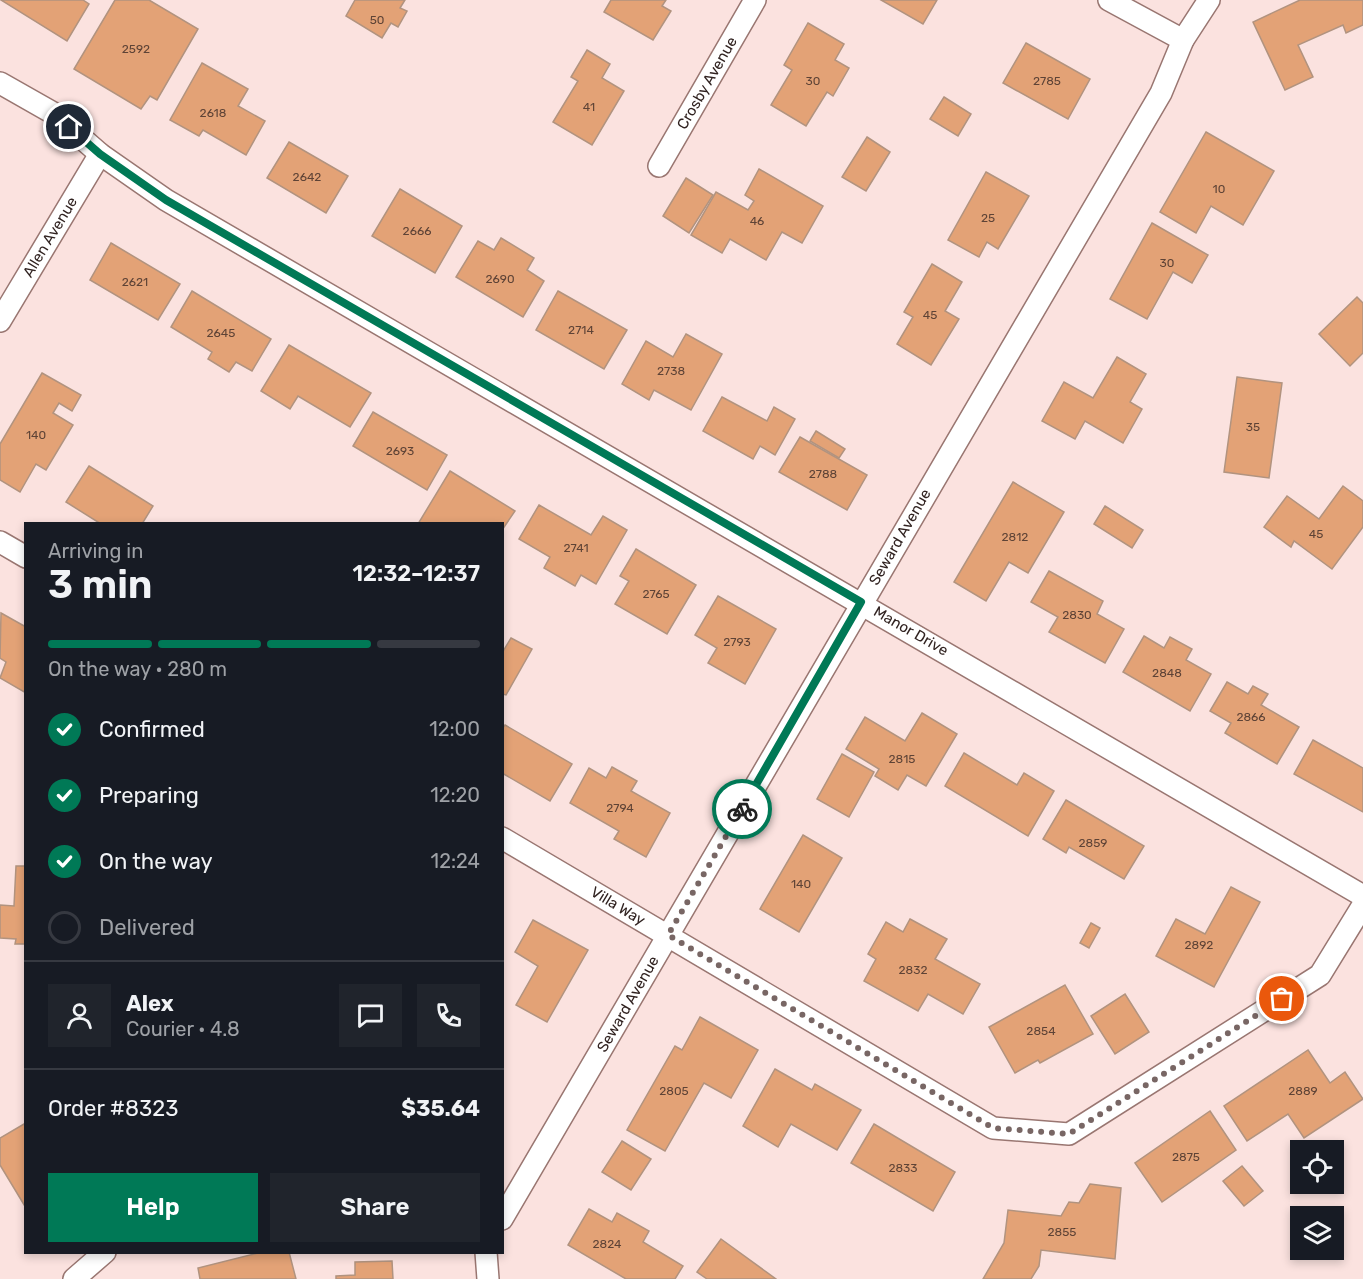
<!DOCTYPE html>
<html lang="en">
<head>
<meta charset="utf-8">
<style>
	:root { --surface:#171b24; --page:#20242c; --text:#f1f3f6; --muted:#9ea1a6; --line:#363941; --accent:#007956 }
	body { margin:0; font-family:Rubik,sans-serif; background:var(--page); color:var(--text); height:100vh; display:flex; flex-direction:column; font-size:22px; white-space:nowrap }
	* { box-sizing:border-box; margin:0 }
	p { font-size:20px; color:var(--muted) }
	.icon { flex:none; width:33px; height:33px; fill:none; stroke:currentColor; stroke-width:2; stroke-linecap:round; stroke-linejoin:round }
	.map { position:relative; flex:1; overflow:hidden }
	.side { position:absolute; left:24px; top:522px; width:480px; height:732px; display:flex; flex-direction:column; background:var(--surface); border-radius:0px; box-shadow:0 3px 9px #0003 }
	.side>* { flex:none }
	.controls { position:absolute; left:1290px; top:1140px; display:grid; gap:12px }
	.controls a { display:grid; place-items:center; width:54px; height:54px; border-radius:0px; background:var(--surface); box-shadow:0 3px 9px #0003; font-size:30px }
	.pin { position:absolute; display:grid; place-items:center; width:51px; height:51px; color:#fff; margin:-26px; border:3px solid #fff; border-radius:50%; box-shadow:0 2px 6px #0007 }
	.courier { position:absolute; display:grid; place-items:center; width:60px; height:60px; margin:-30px; border:4px solid #007956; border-radius:50%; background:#fff; color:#222; box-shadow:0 2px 8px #0007 }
	.summary em { font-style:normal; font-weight:600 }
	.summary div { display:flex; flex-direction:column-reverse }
	.summary { display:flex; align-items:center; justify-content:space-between; height:102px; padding:0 24px }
	h1 { font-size:39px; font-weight:600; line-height:45px }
	.bar { display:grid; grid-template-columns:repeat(4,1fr); gap:9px 6px; align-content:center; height:72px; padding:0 24px }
	.bar i { height:8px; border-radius:4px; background:var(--line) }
	.bar .on { background:var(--accent) }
	.bar p { grid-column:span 4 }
	.line { display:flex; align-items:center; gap:15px; padding:0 24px; border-top:2px solid var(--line) }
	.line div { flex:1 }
	.round { display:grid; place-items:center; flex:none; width:63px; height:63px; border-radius:0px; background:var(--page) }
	ol { padding:0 24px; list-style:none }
	li { display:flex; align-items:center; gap:18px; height:66px }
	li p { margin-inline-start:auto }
	li .icon { padding:6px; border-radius:50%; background:var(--accent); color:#fff; stroke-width:4 }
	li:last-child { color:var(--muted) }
	li i { width:33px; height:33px; border:3px solid var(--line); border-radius:50% }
	.cta { display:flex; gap:12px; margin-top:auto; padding:12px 24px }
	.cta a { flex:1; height:69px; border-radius:0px; background:var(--accent); color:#fff; font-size:24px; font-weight:600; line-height:69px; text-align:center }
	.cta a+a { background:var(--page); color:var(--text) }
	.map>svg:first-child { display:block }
	.building { fill:#e3a276; stroke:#b1937f; stroke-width:1.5 }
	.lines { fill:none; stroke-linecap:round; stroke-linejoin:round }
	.street-casing { stroke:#997671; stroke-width:24 }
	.street { stroke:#fff; stroke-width:21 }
	.done { stroke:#786664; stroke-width:6; stroke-dasharray:0 10.8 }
	.route { stroke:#007956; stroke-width:8 }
	.labels { text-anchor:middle; stroke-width:5; stroke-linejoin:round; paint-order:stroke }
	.number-label { font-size:12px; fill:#5e4336 }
	.street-label { font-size:15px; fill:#312321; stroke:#fff }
</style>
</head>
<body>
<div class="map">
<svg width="1363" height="1279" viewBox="0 0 1363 1279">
	<rect width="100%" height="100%" fill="#fbe2df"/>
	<!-- building -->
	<g class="building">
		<polygon points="1,0 83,0 89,4 67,41"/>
		<polygon points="115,0 149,0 198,29 157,100 150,96 141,109 74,69"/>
		<polygon points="355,0 405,0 400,8 407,11 398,27 391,23 382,38 346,16"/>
		<polygon points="611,0 666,0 662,6 671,11 653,40 604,12"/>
		<polygon points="881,0 937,0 923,24"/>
		<polygon points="1300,0 1363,0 1363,25 1346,33 1343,25 1298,45 1313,77 1285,90 1253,22"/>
		<polygon points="808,23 844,44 835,60 849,68 833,96 827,92 806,126 771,105 792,70 784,65"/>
		<polygon points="1026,43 1090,79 1068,119 1003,83"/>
		<polygon points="587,50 610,64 602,78 624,91 592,145 553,122 578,81 571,77"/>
		<polygon points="202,63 248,89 238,106 265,121 246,155 203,130 199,136 170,120"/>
		<polygon points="944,97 971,114 958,136 930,119"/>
		<polygon points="1206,132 1274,171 1243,225 1211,206 1196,233 1160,212"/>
		<polygon points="867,137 890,152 866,191 842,177"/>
		<polygon points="289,142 348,176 326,213 267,178"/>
		<polygon points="759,169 823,206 802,243 782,232 766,260 730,239 722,253 691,235 716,192 748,210 754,201 745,195"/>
		<polygon points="986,172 1029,196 998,249 987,242 979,257 948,240"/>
		<polygon points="686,178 713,195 689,233 663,216"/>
		<polygon points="400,189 462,226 435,273 372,236"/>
		<polygon points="1152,223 1208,255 1192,283 1173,272 1147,319 1110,299"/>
		<polygon points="501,238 534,258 527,270 544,281 523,317 456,277 478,241 494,250"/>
		<polygon points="111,243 180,284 158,320 90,280"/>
		<polygon points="932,264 962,282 945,311 959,319 931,365 897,344 913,317 904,312"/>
		<polygon points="192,291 271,339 252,371 236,362 229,372 208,359 212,352 171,327"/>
		<polygon points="558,291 627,330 604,369 536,330"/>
		<polygon points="1357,297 1363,303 1363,353 1350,366 1319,334"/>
		<polygon points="686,334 722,354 691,410 654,390 649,400 622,384 646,341 673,357"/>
		<polygon points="289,345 371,393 350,427 298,396 290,409 261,391"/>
		<polygon points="1117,357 1146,374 1130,402 1142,409 1123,443 1085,421 1075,439 1042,421 1064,382 1093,398"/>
		<polygon points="42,373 81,395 72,411 59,403 53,413 73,425 46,470 36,464 20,492 0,480 0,444"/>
		<polygon points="1237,377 1282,383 1269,478 1224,472"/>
		<polygon points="722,397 767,421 774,407 795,419 775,455 760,446 753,459 703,431"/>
		<polygon points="373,412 447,455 427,490 353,446"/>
		<polygon points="816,431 845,449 839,458 810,441"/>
		<polygon points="800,437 867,475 847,510 779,472"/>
		<polygon points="89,466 153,506 142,524 101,524 66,502"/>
		<polygon points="450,471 515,511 502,530 502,524 418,524"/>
		<polygon points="1013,482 1064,512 1028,573 1009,562 986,601 954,582"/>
		<polygon points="1343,486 1363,501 1363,527 1332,569 1294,541 1291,547 1264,527 1287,496 1319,519"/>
		<polygon points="539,505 591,535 603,516 627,530 596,584 581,575 575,586 544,568 550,557 519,539"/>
		<polygon points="1105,506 1143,530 1132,548 1094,524"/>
		<polygon points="636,549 696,585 667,634 615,604 629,581 620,576"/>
		<polygon points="1049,571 1103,601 1097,614 1124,629 1105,663 1049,632 1058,617 1031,602"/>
		<polygon points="718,596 776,629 745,684 708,663 717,648 695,635"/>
		<polygon points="1,613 26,627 26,693 0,678 6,662 0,658"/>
		<polygon points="1144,636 1164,648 1170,637 1192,649 1186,660 1211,674 1190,711 1123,672"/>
		<polygon points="511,638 532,649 506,695 502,694 502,653"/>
		<polygon points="1227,682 1248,694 1253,686 1268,694 1261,705 1299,727 1277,764 1225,733 1231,723 1210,711"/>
		<polygon points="922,713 957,734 926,786 907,775 898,790 875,776 879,769 846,749 865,717 905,741"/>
		<polygon points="505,725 572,764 550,801 502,773 502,729"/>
		<polygon points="1313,740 1363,768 1363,812 1294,774"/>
		<polygon points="964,753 1017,785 1024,773 1054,791 1028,836 945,786"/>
		<polygon points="842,754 874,772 849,817 817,799"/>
		<polygon points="612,767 637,781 631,791 670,813 646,857 614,839 619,831 570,803 589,768 606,778"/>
		<polygon points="1066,800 1144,846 1124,879 1069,847 1066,853 1043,839"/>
		<polygon points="803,835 842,858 799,932 760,909"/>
		<polygon points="16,866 26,866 26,944 15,944 16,939 0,938 0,905 14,906"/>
		<polygon points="1231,887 1260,902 1214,987 1156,956 1176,919 1205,934"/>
		<polygon points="910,919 947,939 935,959 980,984 963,1014 928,994 918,1011 864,981 876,959 868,954 886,922 903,932"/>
		<polygon points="533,920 588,950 547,1022 516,1005 538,966 515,952"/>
		<polygon points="1091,923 1100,928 1089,948 1080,943"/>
		<polygon points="1065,985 1093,1034 1040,1063 1038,1060 1015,1073 989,1027"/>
		<polygon points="1125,994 1149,1032 1115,1054 1091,1016"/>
		<polygon points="700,1017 758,1050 731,1098 704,1083 665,1151 627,1130 675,1046 682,1050"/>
		<polygon points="1308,1050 1330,1083 1345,1072 1363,1099 1304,1138 1288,1114 1247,1141 1224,1106"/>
		<polygon points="775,1069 812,1090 815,1084 861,1110 837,1150 791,1124 778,1147 743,1126"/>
		<polygon points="1210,1111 1236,1150 1162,1202 1135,1163"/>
		<polygon points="24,1124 26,1126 26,1208 0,1165 0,1138"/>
		<polygon points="874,1124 955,1172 933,1211 851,1163"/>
		<polygon points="622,1141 651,1159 631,1190 602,1172"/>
		<polygon points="1242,1166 1263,1191 1244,1206 1223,1181"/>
		<polygon points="1090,1184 1121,1188 1115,1259 1041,1250 1039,1266 1031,1279 983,1279 1004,1243 1008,1210 1061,1216 1069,1202 1079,1203"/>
		<polygon points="589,1209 612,1222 617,1213 649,1231 643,1242 683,1266 675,1279 626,1279 568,1245"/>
		<polygon points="721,1239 776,1279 707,1279 697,1272"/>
		<polygon points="262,1252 289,1252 296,1279 200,1279 198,1268"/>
		<polygon points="392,1261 393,1279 336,1279 336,1276 355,1275 355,1262"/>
	</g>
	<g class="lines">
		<defs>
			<g id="street">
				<polyline points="1109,0 1183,40"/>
				<polyline points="0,83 53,113 100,154 166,200 1363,896"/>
				<polyline points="659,166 755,0"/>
				<polyline points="0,321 100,154"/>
				<polyline points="0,542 26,557"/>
				<polyline points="502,838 993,1128 1069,1134 1320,975 1363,905"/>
				<polyline points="502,1219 1161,93 1183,40 1209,0"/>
				<polyline points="486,1252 488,1279"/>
				<polyline points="74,1279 105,1252"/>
			</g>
		</defs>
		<!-- street casing -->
		<use href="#street" class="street-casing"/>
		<!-- street -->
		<use href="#street" class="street"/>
	</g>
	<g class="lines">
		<!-- done -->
		<polyline class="done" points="742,809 668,935 993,1128 1069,1134 1282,999"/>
		<!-- route -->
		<polyline class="route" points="69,127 100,154 166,200 861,602 742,809"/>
	</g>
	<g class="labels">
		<!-- number labels -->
		<g class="number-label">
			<text x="377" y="24">50</text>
			<text x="136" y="53">2592</text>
			<text x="813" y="85">30</text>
			<text x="1047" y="85">2785</text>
			<text x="589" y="111">41</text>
			<text x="213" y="117">2618</text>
			<text x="307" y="181">2642</text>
			<text x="1219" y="193">10</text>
			<text x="988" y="222">25</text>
			<text x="757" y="225">46</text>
			<text x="417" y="235">2666</text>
			<text x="1167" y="267">30</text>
			<text x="500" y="283">2690</text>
			<text x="135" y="286">2621</text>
			<text x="930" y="319">45</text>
			<text x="581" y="334">2714</text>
			<text x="221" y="337">2645</text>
			<text x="671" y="375">2738</text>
			<text x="1253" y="431">35</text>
			<text x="36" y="439">140</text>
			<text x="400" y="455">2693</text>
			<text x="823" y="478">2788</text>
			<text x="1316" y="538">45</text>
			<text x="1015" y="541">2812</text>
			<text x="576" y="552">2741</text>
			<text x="656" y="598">2765</text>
			<text x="1077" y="619">2830</text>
			<text x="737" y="646">2793</text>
			<text x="1167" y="677">2848</text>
			<text x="1251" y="721">2866</text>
			<text x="902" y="763">2815</text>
			<text x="620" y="812">2794</text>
			<text x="1093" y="847">2859</text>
			<text x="801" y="888">140</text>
			<text x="1199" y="949">2892</text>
			<text x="913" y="974">2832</text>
			<text x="1041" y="1035">2854</text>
			<text x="674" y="1095">2805</text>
			<text x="1303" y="1095">2889</text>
			<text x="1186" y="1161">2875</text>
			<text x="903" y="1172">2833</text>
			<text x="1062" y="1236">2855</text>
			<text x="607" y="1248">2824</text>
		</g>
		<!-- street labels -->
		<g class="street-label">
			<text transform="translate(707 83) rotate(-60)" y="5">Crosby Avenue</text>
			<text transform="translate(50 237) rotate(-59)" y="5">Allen Avenue</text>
			<text transform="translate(900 537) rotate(-60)" y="5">Seward Avenue</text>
			<text transform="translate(911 631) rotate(30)" y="5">Manor Drive</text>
			<text transform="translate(618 906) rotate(31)" y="5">Villa Way</text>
			<text transform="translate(628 1004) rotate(-60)" y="5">Seward Avenue</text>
		</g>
	</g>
</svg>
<div class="controls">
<a><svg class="icon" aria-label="locate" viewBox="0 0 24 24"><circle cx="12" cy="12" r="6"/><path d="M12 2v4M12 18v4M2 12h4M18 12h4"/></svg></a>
<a><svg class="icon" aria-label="layers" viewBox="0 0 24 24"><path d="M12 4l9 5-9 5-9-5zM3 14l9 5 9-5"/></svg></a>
</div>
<div class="pin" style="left:1282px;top:999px;background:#ea580c"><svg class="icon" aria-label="bag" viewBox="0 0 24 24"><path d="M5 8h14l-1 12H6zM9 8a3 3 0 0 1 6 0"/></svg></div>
<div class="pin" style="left:69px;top:127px;background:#1f2937"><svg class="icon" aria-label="home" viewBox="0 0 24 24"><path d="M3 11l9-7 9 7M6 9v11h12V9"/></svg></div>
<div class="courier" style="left:742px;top:809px"><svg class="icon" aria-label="bike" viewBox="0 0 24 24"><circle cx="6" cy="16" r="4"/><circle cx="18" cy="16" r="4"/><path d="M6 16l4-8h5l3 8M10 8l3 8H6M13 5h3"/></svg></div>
<section class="side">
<div class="summary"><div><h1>3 min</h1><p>Arriving in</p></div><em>12:32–12:37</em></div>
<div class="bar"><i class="on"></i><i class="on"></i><i class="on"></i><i></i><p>On the way · 280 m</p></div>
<ol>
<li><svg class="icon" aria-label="check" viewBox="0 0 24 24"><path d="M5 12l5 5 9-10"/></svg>Confirmed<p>12:00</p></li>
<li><svg class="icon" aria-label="check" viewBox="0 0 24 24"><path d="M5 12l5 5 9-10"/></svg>Preparing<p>12:20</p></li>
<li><svg class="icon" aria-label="check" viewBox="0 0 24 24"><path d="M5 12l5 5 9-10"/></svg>On the way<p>12:24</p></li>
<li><i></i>Delivered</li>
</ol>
<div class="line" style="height:108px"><a class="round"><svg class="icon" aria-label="person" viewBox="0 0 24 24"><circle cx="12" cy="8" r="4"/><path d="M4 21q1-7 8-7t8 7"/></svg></a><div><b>Alex</b><p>Courier · 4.8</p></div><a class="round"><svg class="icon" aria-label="chat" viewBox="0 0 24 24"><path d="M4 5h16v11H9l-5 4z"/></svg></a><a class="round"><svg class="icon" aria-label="phone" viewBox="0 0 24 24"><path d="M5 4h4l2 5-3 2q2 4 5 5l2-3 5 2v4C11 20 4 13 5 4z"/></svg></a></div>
<div class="line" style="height:78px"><div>Order #8323</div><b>$35.64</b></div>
<div class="cta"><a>Help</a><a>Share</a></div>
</section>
</div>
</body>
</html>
